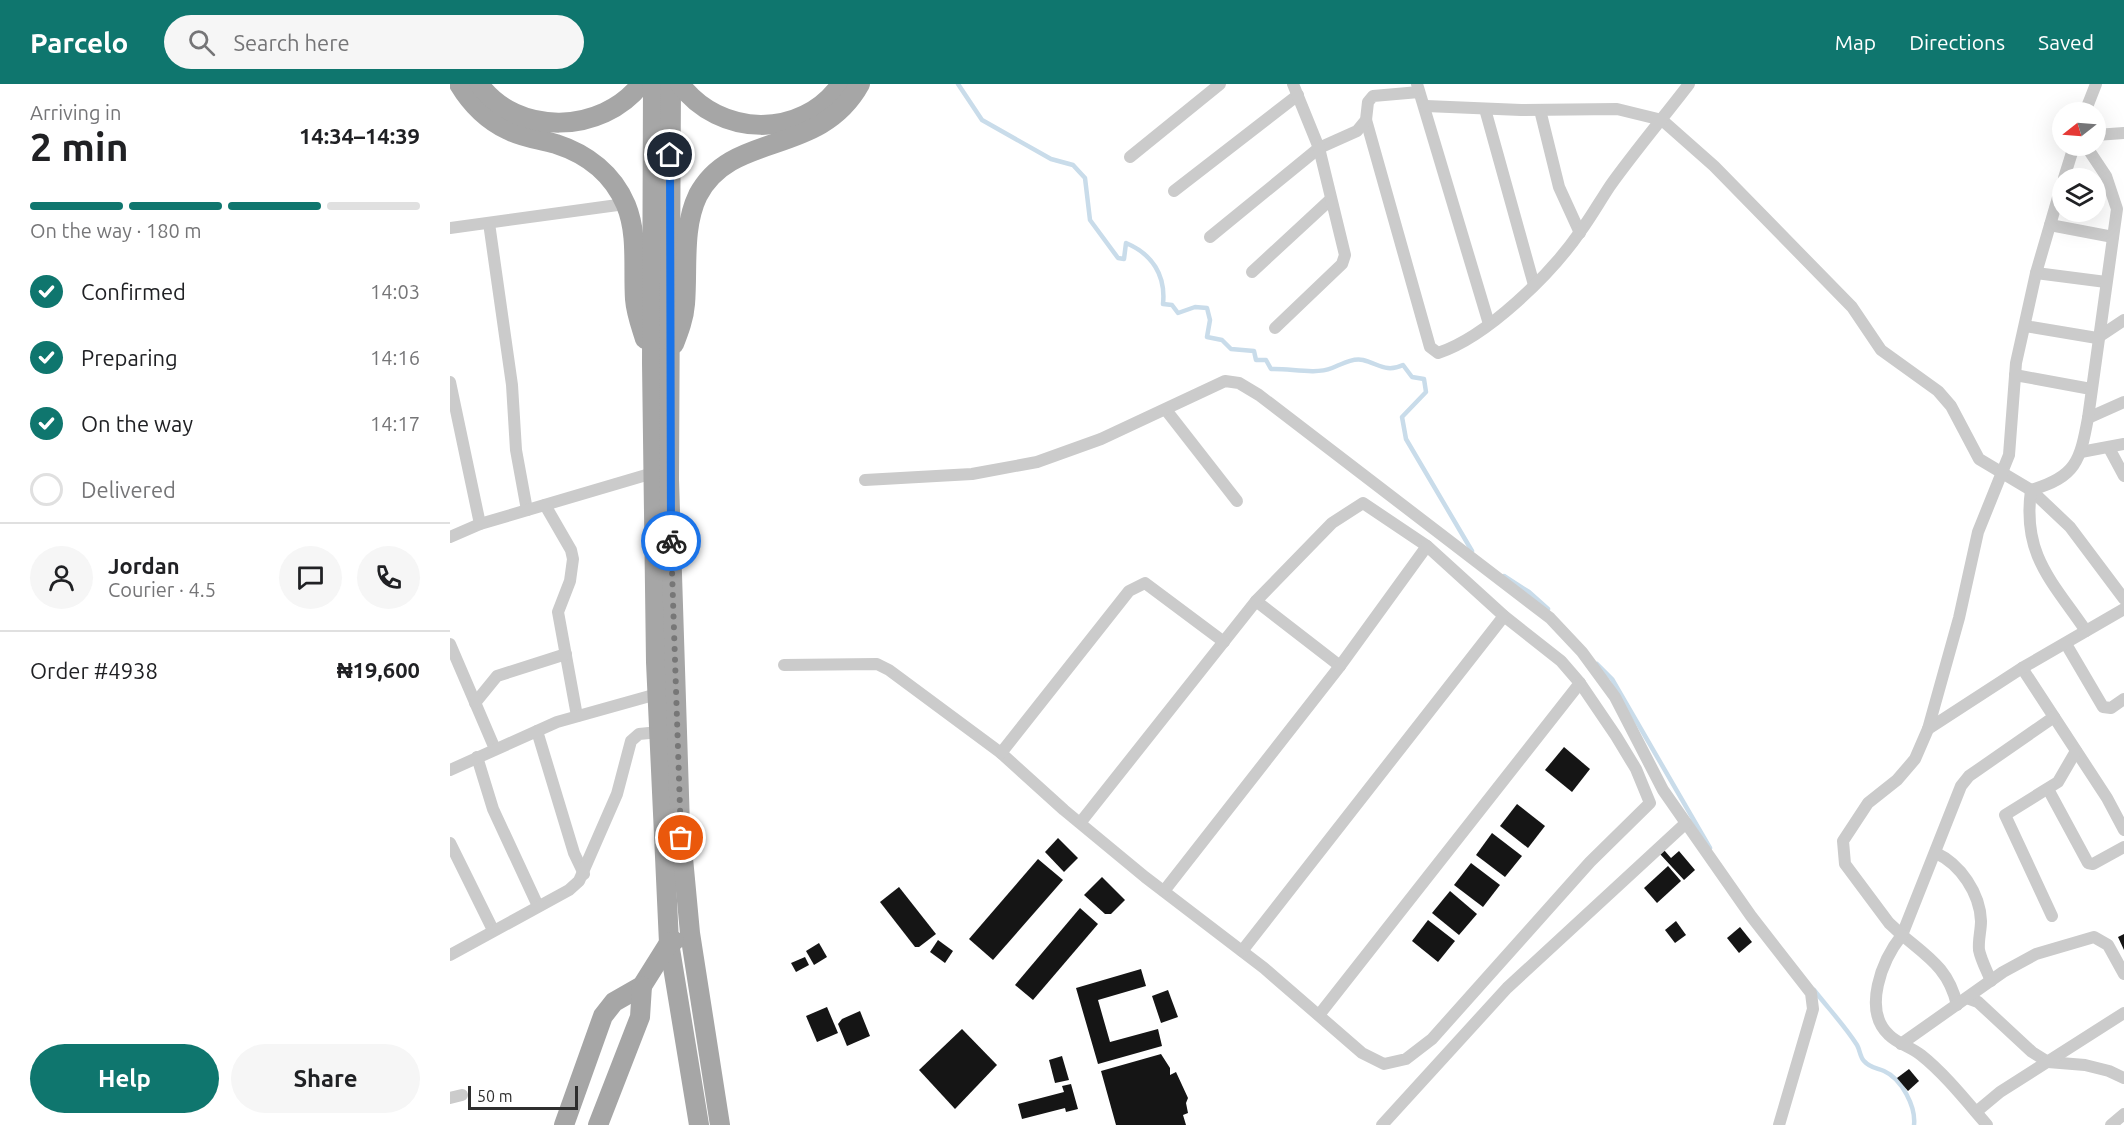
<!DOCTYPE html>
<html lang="en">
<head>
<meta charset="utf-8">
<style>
	:root { --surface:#fff; --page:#f6f6f6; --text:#202124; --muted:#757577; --line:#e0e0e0; --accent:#0f766e }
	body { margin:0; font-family:Ubuntu,sans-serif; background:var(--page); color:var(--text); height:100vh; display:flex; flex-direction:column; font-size:22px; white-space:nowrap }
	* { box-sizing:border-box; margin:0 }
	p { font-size:20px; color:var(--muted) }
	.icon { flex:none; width:33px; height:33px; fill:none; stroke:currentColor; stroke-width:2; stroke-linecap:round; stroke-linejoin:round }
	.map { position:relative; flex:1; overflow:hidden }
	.drawer { display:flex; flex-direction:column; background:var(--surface); width:450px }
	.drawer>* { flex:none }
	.needle { width:39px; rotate:253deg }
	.buttons { position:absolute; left:1602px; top:18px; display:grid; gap:12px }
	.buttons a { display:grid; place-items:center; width:54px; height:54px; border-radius:50%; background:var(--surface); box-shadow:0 6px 24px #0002; font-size:30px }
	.scale { position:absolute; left:18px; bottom:15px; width:110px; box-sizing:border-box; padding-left:6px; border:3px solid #2e2e2e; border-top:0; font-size:16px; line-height:21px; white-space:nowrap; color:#2e2e2e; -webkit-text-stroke:4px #fff; paint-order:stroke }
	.pin { position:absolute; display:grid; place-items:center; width:51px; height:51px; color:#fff; margin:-26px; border:3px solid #fff; border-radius:50%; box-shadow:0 2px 6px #0007 }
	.courier { position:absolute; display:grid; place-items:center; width:60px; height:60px; margin:-30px; border:4px solid #1a73e8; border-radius:50%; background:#fff; color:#222; box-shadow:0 2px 8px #0007 }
	.overview em { font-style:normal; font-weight:700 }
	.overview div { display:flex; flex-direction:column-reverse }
	.overview { display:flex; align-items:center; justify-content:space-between; height:102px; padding:0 30px }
	h1 { font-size:39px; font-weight:700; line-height:45px }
	.bar { display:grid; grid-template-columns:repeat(4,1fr); gap:9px 6px; align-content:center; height:72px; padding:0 30px }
	.bar i { height:8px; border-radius:4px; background:var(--line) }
	.bar .on { background:var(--accent) }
	.bar p { grid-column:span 4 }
	.line { display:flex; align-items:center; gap:15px; padding:0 30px; border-top:2px solid var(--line) }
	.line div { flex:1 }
	.round { display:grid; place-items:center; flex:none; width:63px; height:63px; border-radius:32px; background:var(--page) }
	ol { padding:0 30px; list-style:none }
	li { display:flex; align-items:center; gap:18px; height:66px }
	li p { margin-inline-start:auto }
	li .icon { padding:6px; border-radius:50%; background:var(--accent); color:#fff; stroke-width:4 }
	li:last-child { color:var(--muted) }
	li i { width:33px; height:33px; border:3px solid var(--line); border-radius:50% }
	.primary-button { display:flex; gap:12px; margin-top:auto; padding:12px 30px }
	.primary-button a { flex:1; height:69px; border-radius:36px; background:var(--accent); color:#fff; font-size:24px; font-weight:700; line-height:69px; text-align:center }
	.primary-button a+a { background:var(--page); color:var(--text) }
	header { display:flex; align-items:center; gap:36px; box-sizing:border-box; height:84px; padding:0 30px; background:var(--accent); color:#fff }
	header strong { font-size:28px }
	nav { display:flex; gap:33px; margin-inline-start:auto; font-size:21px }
	.search { width:420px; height:54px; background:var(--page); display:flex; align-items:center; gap:15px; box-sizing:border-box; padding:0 21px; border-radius:33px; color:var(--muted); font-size:22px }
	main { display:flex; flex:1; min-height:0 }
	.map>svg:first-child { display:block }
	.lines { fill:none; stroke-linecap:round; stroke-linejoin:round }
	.stream { stroke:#c9dcea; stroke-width:4.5 }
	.building { fill:#151515 }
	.minor { stroke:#cbcbcb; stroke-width:12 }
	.primary { stroke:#a6a6a6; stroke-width:20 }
	.done { stroke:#777; stroke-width:6; stroke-dasharray:0 10.8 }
	.route { stroke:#1a73e8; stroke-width:8 }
</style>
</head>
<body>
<header>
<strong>Parcelo</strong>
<div class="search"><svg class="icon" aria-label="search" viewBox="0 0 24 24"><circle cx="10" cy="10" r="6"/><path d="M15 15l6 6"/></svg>Search here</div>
<nav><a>Map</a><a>Directions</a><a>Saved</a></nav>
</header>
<main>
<section class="drawer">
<div class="overview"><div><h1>2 min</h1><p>Arriving in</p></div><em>14:34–14:39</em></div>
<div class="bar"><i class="on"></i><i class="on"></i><i class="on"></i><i></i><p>On the way · 180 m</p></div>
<ol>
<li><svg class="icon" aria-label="check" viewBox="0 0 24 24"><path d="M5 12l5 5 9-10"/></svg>Confirmed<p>14:03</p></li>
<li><svg class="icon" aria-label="check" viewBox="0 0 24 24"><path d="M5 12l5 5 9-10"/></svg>Preparing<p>14:16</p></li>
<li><svg class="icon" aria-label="check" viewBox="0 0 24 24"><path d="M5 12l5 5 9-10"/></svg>On the way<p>14:17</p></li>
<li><i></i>Delivered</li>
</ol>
<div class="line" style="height:108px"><a class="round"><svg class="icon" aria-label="person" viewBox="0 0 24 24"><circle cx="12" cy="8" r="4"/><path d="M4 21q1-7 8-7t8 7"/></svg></a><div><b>Jordan</b><p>Courier · 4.5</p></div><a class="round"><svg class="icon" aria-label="chat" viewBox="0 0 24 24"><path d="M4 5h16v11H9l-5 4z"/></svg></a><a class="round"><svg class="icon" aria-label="phone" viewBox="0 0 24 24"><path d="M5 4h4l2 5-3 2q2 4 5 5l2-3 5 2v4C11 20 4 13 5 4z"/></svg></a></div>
<div class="line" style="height:78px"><div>Order #4938</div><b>₦19,600</b></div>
<div class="primary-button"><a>Help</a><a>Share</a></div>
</section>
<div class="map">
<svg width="1674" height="1041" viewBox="0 0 1674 1041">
	<rect width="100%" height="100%" fill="#fff"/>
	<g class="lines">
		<!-- stream -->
		<g class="stream">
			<path d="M508,0L532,36L601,75L623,81L635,94L640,136L668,174L674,175L676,159C702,170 716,191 713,220L722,221L728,229L745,223L757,224L760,236L757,253L772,256L781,265L804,267L806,276H816L821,285C840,284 864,291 882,284C892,280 902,274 913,276C929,280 936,289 953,281L962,293L974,295L976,308L952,333L956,355L1022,467"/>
			<polyline points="1054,492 1079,508 1098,525"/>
			<polyline points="1147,580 1162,595 1260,764"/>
			<path d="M1364,906C1378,924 1395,942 1407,961C1410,966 1410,973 1414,977C1420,984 1427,984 1434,987C1452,995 1466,1023 1464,1041"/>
		</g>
	</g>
	<!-- building -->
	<g class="building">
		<polygon points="1114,663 1140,685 1122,708 1095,686"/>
		<polygon points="1067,720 1095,742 1078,764 1050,742"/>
		<polygon points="1042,749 1072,772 1055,793 1026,771"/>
		<polygon points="608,754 628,774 614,788 595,768"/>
		<polygon points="1214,766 1221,774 1229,767 1245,786 1234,796 1210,770"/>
		<polygon points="588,775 613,796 543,876 519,855"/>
		<polygon points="1021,779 1050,801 1033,823 1004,801"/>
		<polygon points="1218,782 1231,797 1207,819 1194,804"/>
		<polygon points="652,793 675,816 661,830 655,830 634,811"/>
		<polygon points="449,803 486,850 469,863 465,863 430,818"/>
		<polygon points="1000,807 1027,830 1009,851 982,829"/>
		<polygon points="630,824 648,840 583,916 565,901"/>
		<polygon points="978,836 1005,857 988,878 962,857"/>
		<polygon points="1226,837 1236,851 1225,859 1215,846"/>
		<polygon points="1290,843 1302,858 1289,869 1277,854"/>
		<polygon points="1674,850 1674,866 1668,853"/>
		<polygon points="488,856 503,867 495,879 480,868"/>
		<polygon points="369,859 377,873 364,881 356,867"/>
		<polygon points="355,873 359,881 346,888 341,879"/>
		<polygon points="691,885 696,902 648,916 660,958 708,945 712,962 648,980 626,904"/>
		<polygon points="718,906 728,933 711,939 702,912"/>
		<polygon points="377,923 388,949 367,958 356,932"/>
		<polygon points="410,927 420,952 397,962 388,940 392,935"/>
		<polygon points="512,945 547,981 505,1025 469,986"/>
		<polygon points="711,970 720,984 720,991 726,988 738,1014 736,1019 738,1029 733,1031 736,1041 666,1041 651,987"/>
		<polygon points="612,972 619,996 605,999 599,976"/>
		<polygon points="1459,985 1469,997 1458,1007 1447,994"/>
		<polygon points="621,1000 628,1025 616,1028 615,1024 572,1035 568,1020 614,1008 612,1002"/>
	</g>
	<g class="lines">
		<!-- minor -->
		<g class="minor">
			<polyline points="967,0 1039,240"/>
			<polyline points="976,22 1071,26 1167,25 1212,36 1264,82 1402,223 1431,266 1488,307 1501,322 1529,375 1581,406 1620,443 1674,515"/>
			<polyline points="1035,25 1084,201"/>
			<polyline points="1090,26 1109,103 1130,149"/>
			<polyline points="1635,28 1646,0"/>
			<path d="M916,36L980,263L988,269C1037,253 1101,190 1130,148C1141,133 1150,117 1160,102C1185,67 1213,34 1239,0"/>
			<polyline points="1646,51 1674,49"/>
			<polyline points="680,73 770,0"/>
			<polyline points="1614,94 1624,62"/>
			<polyline points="724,107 848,11"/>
			<polyline points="39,139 62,301 66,366 77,426"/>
			<polyline points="1600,141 1663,153"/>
			<polyline points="0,144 175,120"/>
			<polyline points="760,153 869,64 907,47 916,36 918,18 923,12 969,8"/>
			<polyline points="802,188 881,115"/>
			<polyline points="1586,189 1656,198"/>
			<polyline points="1575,242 1647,254 1674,236"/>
			<polyline points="825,244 892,180 895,171 869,64 843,0"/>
			<polyline points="1565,291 1641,305"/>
			<polyline points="0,298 30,440"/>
			<polyline points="716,326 787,417"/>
			<polyline points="1638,334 1674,318"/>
			<polyline points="1659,364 1674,392"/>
			<polyline points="1631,368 1674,360"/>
			<polyline points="415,396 522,390 587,378 651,355 775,297 789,299 809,311 1100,534 1132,568 1165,613 1213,706 1236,739 1301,832 1361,909 1363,925 1329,1041"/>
			<polyline points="95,421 121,466 123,475 120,497 108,528 127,632"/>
			<polyline points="0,453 30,440 203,389"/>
			<polyline points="806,517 890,582"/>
			<path d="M1636,547C1602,497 1572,471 1581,406C1626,393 1630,377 1638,334L1667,125L1656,92L1636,62"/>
			<polyline points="0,560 45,665"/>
			<polyline points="1616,560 1653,623 1661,624 1674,615"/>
			<polyline points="334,581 427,580 439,586 551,669 614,726 695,793 814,884 912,969 934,980 956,975 982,955 1140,778 1200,719 1186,685 1166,652 1130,599 1111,577 1054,532 977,462 913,419 882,439 806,517 630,739"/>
			<polyline points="1572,584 1657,714 1674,746"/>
			<polyline points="25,619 47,592 116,570"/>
			<polyline points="1478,645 1572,584 1674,525"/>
			<polyline points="87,647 124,769 134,790"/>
			<polyline points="551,669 679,507 695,499 774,558"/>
			<polyline points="27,673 43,725 88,822"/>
			<polyline points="0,686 107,638 207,610"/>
			<polyline points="1598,705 1638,779 1643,780 1674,763"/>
			<polyline points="0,759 43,846"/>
			<path d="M1486,769C1510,780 1530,809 1531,837C1531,847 1528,856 1529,866C1531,876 1537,887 1541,897"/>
			<polyline points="714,807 890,582 977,462"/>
			<polyline points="1602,832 1555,731 1608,698 1626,667"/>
			<polyline points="792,867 1054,532"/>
			<polyline points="0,871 119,806 129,797 167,710 181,657 189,650 209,648"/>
			<polyline points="1517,914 1528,918 1582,968 1598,978 1635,981 1659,987 1674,994"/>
			<path d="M1507,921C1499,885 1478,873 1452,851L1511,702L1519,692L1604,633"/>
			<polyline points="869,931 1130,599"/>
			<polyline points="1451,960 1553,888 1586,870 1644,853 1658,861 1674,890"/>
			<polyline points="0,1014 12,1011"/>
			<polyline points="1526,1028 1550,1008 1674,929"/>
			<polyline points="932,1041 1057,904 1236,739"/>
			<path d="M1537,1041C1517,1018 1495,990 1471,971C1461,963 1448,960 1439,951C1412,926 1432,876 1452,851L1439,839L1395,780L1393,757L1418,719L1447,696L1465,675L1478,645L1509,534L1528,448L1559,371L1566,279L1586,189L1612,100"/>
			<polyline points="1661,1041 1674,1030"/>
		</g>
		<!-- primary -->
		<g class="primary">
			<path d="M9,0C21,20 37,36 58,46C73,54 89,55 106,60C137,70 163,90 176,121C188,150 183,184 185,215C186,229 191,242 195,255"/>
			<path d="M29,0C67,53 152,50 191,0"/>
			<polyline points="203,0 202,279 206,578 219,859 249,1041"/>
			<polyline points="221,0 219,396 230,742 240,849 270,1041"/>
			<path d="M230,0C269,53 352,56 391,0"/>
			<path d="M224,260C229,247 234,234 235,220C238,184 232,144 248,111C282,46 369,74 410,0"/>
			<polyline points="114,1041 153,932 164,918 192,902 219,859 224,857"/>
			<polyline points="148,1041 190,933 192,902"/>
		</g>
	</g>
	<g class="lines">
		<!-- done -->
		<polyline class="done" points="221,457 231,754"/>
		<!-- route -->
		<polyline class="route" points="220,71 221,457"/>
	</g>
</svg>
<div class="buttons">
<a><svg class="needle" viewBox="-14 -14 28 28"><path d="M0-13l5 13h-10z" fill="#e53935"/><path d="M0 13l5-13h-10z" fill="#757577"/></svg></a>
<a><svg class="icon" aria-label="layers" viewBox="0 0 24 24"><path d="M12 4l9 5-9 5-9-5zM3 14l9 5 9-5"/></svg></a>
</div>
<div class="scale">50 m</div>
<div class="pin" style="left:231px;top:754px;background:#ea580c"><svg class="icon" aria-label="bag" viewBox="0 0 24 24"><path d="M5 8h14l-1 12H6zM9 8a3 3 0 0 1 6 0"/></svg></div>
<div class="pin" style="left:220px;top:71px;background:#1f2937"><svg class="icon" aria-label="home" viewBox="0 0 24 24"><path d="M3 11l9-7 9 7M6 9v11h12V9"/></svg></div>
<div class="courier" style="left:221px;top:457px"><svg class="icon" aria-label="bike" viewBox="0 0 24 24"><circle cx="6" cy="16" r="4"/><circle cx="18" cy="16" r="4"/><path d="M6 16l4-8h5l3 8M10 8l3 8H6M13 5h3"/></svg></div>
</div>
</main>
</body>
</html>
